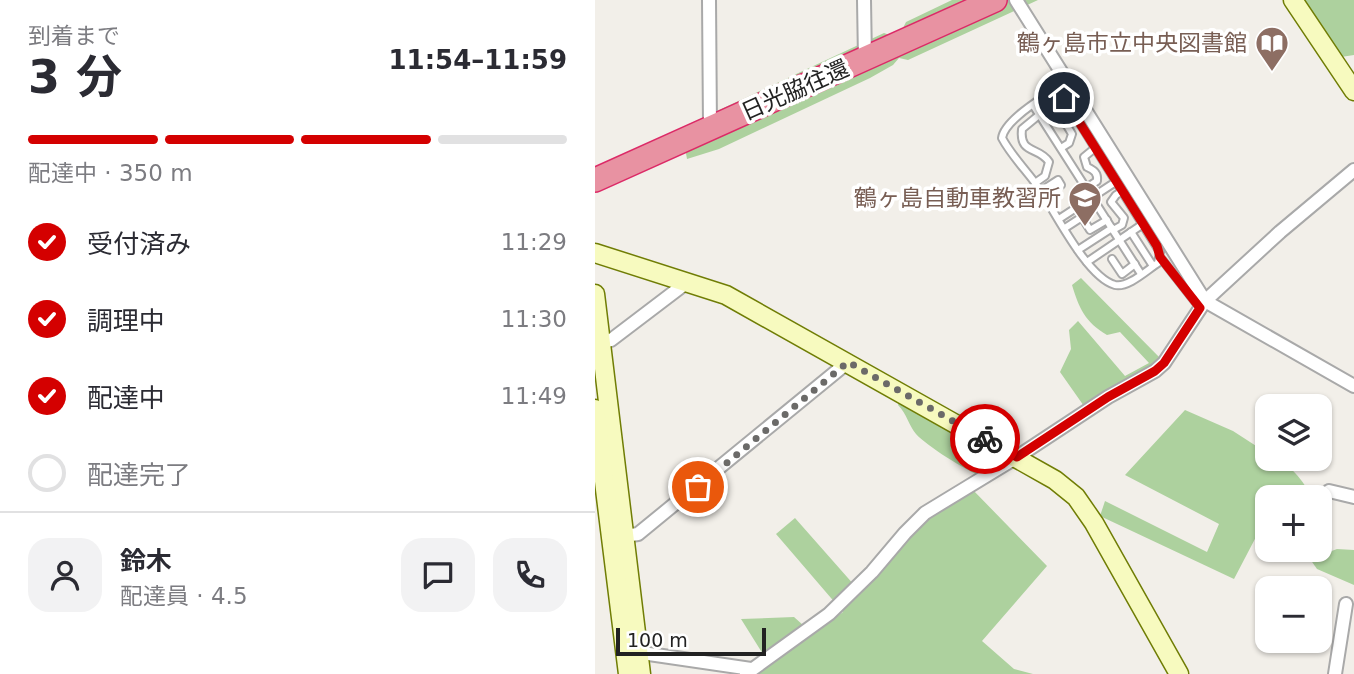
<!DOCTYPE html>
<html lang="ja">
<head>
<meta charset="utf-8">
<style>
	:root { --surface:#fff; --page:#f2f2f3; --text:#2b2b33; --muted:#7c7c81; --line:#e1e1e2; --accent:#d40000 }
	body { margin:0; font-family:"DejaVu Sans","Noto Sans JP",sans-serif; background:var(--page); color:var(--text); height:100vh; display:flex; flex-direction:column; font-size:26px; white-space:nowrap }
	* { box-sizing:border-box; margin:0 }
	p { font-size:23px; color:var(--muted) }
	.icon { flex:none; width:38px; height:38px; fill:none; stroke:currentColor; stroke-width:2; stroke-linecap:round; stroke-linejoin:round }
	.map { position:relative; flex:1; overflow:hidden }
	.sheet { display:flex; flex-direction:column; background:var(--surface); width:595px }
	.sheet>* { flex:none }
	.buttons { position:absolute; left:660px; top:394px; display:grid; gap:14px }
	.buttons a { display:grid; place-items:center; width:77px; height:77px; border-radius:14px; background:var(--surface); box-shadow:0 2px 5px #0004; font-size:35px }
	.scale { position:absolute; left:21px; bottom:18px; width:150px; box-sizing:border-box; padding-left:7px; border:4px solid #222; border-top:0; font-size:19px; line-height:24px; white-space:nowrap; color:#222; -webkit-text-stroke:5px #fff; paint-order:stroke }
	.pin { position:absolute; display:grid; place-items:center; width:60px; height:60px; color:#fff; margin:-30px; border:4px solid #fff; border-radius:50%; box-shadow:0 2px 7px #0007 }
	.courier { position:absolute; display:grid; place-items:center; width:70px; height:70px; margin:-35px; border:5px solid #d40000; border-radius:50%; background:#fff; color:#222; box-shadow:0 2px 9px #0007 }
	.overview em { font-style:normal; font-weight:700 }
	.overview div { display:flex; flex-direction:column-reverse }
	.overview { display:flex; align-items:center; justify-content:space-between; height:119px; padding:0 28px }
	h1 { font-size:46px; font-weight:700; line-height:52px }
	.bar { display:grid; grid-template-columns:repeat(4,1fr); gap:10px 7px; align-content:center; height:84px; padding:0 28px }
	.bar i { height:9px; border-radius:5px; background:var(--line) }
	.bar .active { background:var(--accent) }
	.bar p { grid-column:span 4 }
	.line { display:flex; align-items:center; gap:18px; padding:0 28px; border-top:2px solid var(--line) }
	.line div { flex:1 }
	.round { display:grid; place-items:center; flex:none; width:74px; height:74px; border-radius:21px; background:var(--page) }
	ol { padding:0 28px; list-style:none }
	li { display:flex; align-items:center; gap:21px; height:77px }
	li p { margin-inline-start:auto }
	li .icon { padding:7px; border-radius:50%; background:var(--accent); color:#fff; stroke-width:4 }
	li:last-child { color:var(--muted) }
	li i { width:38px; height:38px; border:4px solid var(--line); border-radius:50% }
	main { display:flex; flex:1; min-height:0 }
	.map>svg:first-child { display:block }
	.forest { fill:#add19e }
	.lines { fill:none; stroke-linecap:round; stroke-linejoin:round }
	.lane-casing { stroke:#a9a9a9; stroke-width:10 }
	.street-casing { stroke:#a9a9a9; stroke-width:16 }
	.secondary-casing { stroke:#707d05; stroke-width:21 }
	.highway-casing { stroke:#dc2a67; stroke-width:26 }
	.lane { stroke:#fff; stroke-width:6 }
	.street { stroke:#fff; stroke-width:12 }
	.secondary { stroke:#f7fabf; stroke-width:18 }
	.highway { stroke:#e892a2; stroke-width:23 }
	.done { stroke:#6b6a68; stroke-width:7; stroke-dasharray:0 12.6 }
	.route { stroke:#d40000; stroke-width:9 }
	.labels { text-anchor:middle; stroke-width:7; stroke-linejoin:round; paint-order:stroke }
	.education-label { font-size:23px; fill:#785e54; stroke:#fff; text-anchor:end }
	.street-label { font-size:23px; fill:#222; stroke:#fff }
</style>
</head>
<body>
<main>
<section class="sheet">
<div class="overview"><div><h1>3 分</h1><p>到着まで</p></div><em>11:54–11:59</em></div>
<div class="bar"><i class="active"></i><i class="active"></i><i class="active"></i><i></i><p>配達中 · 350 m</p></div>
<ol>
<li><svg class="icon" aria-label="check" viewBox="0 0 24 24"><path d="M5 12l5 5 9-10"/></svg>受付済み<p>11:29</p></li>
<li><svg class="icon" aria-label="check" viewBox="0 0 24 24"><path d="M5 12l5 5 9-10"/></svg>調理中<p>11:30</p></li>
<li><svg class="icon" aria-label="check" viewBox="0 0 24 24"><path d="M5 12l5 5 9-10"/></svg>配達中<p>11:49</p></li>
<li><i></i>配達完了</li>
</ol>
<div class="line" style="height:126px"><a class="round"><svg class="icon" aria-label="person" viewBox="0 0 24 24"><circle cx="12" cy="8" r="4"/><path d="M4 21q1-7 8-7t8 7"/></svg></a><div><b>鈴木</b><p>配達員 · 4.5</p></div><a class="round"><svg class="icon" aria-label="chat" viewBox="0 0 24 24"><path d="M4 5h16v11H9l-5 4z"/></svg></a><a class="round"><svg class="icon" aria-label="phone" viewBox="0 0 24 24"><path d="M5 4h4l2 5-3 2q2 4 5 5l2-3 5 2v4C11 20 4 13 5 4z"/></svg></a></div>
</section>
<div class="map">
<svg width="759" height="674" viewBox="0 0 759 674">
	<rect width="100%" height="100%" fill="#f2efe9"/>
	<!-- forest -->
	<g class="forest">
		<polygon points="357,0 443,0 313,60 304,58 298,65 275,78 124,149 92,159 90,148 92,125 289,33 303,38 311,22"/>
		<polygon points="708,0 759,0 759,55 746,57"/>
		<path d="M486,278L566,359L491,409L465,372L476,349L474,330L483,321L530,376L554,363L525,332L512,335C490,322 484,308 477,285Z"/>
		<path d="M305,397L410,456L399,469L386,476C370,470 332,446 321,434C314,426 312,414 303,405Z"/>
		<path d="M590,410L638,431L672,453V458C694,459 707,481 718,497H672V538L662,535L639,579L505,516L510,501L612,552L624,524L530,475Z"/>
		<polygon points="377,489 452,566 387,641 419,669 438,674 161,674 173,662 146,619 199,617 218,634 248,612 181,534 200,518 260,586 292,563 332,518"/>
		<polygon points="742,549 759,550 759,585 722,569 715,559"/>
	</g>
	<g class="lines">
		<defs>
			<g id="lane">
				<path d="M454,93H463L469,98L565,252L563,263C552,270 533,288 520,285C493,278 461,214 446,191C434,173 417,157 407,138C409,122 441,102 454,93Z"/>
				<polyline points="438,105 546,274"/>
				<path d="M466,148L474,143L477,134L471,124C462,123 459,116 459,108L469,98"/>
				<path d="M440,183L450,176L454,162C444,146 424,155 427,129L444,115"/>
				<polyline points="446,191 463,180 466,185"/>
				<path d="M478,197L502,181C503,173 499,170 492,167L489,157L500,148"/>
				<polyline points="464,219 522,181"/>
				<polyline points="470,228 487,217 495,230 512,220"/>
				<polyline points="518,230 527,225 529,218 516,202 521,195 528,191"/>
				<polyline points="536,232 558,266"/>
				<polyline points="483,250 517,228"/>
				<polyline points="565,257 605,308"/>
				<polyline points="517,259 527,274 540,264"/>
				<polyline points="492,262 548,224"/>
			</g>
			<g id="street">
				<polyline points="114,0 115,127"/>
				<polyline points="269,0 270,60"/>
				<polyline points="421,0 610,301 759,386"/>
				<polyline points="5,342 16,340 91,283"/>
				<polyline points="734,491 759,497"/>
				<polyline points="29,536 43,534 253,362"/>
				<polyline points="43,654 54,654 156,669"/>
				<polyline points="151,674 234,614 277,572 310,533 330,513 422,457 513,397 560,371 569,363 610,301 685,232 759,170"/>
				<polyline points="740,674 751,604"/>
			</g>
			<g id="secondary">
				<polyline points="698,0 759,91"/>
				<polyline points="0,253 131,295 460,480 481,497 499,523 584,674"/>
				<polyline points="0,294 46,674"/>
				<polyline points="0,409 33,674"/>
			</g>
			<polyline id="highway" points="0,180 400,0"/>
		</defs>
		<!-- lane casing -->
		<use href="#lane" class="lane-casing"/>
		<!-- street casing -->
		<use href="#street" class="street-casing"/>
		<!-- secondary casing -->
		<use href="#secondary" class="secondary-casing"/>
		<!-- highway casing -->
		<use href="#highway" class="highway-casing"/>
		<!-- lane -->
		<use href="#lane" class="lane"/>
		<!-- street -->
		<use href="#street" class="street"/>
		<!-- secondary -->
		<use href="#secondary" class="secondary"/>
		<!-- highway -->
		<use href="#highway" class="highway"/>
	</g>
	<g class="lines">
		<!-- done -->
		<polyline class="done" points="103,487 253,362 390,439"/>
		<!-- route -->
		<polyline class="route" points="390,439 422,457 513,397 560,371 569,363 605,308 565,257 562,246 469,98"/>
	</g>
	<!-- icons -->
	<defs>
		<symbol id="library-pin" viewBox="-11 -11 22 30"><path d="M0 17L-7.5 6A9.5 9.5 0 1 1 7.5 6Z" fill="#8d6e63" stroke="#fff"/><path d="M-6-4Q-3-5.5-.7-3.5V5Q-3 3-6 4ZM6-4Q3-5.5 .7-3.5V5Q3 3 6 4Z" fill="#fff"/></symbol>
		<symbol id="school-pin" viewBox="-11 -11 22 30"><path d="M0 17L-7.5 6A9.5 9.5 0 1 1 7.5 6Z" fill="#8d6e63" stroke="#fff"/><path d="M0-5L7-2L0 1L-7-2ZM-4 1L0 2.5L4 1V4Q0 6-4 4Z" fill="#fff"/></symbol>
	</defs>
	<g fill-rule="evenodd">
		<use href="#library-pin" x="658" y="24" width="38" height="52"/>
		<use href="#school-pin" x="471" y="179" width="38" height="52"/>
	</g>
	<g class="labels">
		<!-- education labels -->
		<g class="education-label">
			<text x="652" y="51">鶴ヶ島市立中央図書館</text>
			<text x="466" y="206">鶴ヶ島自動車教習所</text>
		</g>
		<!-- street labels -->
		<g class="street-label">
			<text transform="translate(200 90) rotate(-24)" y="8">日光脇往還</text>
		</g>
	</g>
</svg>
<div class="buttons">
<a><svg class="icon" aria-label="layers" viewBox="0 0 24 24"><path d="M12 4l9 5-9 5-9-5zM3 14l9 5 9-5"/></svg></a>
<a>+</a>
<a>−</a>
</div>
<div class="scale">100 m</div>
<div class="pin" style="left:103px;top:487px;background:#ea580c"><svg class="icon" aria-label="bag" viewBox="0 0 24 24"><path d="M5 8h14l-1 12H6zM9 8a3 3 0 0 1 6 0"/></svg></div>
<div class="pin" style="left:469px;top:98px;background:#1f2937"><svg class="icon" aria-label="home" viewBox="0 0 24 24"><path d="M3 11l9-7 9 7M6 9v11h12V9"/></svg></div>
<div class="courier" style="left:390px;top:439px"><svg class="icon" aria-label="bike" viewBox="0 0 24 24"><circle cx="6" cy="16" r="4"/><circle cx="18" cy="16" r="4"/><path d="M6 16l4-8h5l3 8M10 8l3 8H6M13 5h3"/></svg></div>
</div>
</main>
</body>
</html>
